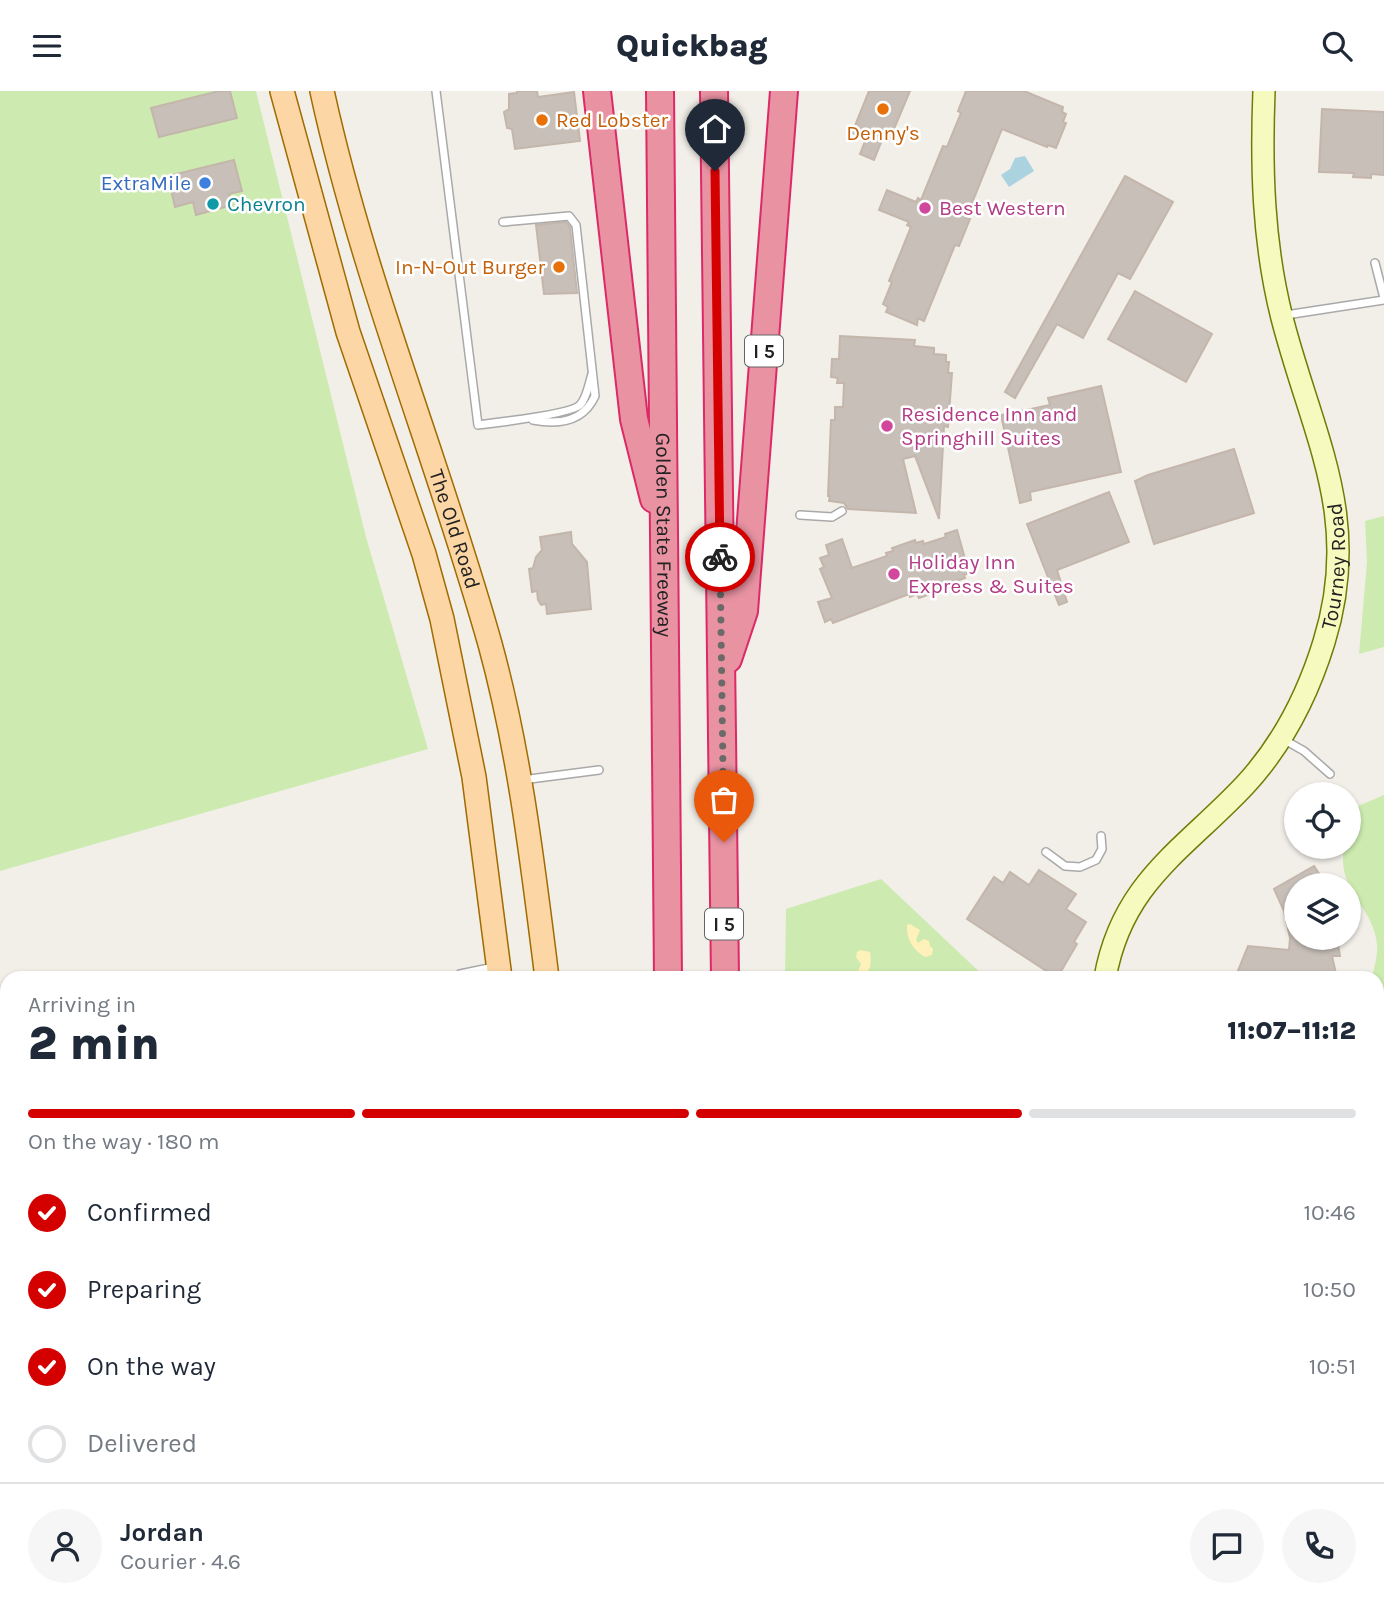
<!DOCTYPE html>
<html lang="en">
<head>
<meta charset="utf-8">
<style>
	:root { --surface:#fff; --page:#f6f6f7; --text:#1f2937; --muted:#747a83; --line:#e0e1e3; --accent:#d40000 }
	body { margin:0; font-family:Karla,sans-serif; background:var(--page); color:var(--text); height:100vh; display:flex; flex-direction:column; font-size:26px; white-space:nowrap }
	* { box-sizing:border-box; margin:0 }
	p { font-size:23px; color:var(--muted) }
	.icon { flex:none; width:38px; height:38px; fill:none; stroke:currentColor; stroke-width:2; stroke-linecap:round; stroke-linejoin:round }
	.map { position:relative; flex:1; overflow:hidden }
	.sheet { position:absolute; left:0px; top:880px; width:1384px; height:653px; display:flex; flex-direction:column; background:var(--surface); border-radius:21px 21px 0 0; box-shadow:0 2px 5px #0004 }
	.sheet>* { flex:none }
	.fabs { position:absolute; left:1284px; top:691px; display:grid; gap:14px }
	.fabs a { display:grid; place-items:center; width:77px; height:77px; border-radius:50%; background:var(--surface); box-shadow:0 2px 5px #0004; font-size:35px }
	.pin { position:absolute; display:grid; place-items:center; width:60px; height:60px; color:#fff; margin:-72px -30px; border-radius:50% 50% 50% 0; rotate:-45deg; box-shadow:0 0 7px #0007 }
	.pin .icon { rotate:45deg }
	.courier { position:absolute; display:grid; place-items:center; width:70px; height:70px; margin:-35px; border:5px solid #d40000; border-radius:50%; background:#fff; color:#222; box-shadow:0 2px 9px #0007 }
	.head em { font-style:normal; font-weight:800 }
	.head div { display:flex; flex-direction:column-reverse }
	.head { display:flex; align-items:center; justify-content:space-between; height:119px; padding:0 28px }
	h1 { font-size:46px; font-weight:800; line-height:52px }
	.bar { display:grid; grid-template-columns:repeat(4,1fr); gap:10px 7px; align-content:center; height:84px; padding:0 28px }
	.bar i { height:9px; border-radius:5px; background:var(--line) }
	.bar .on { background:var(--accent) }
	.bar p { grid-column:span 4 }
	.line { display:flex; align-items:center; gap:18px; padding:0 28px; border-top:2px solid var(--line) }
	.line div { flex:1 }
	.round { display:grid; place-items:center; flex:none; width:74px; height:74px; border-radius:37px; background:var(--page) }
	ol { padding:0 28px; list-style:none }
	li { display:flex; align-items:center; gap:21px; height:77px }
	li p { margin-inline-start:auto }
	li .icon { padding:7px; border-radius:50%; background:var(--accent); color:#fff; stroke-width:4 }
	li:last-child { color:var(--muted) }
	li i { width:38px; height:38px; border:4px solid var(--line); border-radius:50% }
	header { display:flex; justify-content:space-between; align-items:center; height:91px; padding:0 28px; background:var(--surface); font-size:32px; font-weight:800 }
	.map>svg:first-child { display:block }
	.grass { fill:#cdebb0 }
	.sand { fill:#fff1ba }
	.water { fill:#aad3df }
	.building { fill:#c7bfb8; stroke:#c4b6ab; stroke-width:2 }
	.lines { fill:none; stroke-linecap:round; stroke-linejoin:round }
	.lane-casing { stroke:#a9a9a9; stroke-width:10 }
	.street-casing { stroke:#a9a9a9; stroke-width:18 }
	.secondary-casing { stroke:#707d05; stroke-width:24 }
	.primary-casing { stroke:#a06b00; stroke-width:26 }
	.highway-casing { stroke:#dc2a67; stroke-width:30 }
	.lane { stroke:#fff; stroke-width:7 }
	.street { stroke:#fff; stroke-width:14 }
	.secondary { stroke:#f7fabf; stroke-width:21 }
	.primary { stroke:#fcd6a4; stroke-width:23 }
	.highway { stroke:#e892a2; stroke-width:26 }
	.done { stroke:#6b6a68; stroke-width:7; stroke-dasharray:0 12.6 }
	.route { stroke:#d40000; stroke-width:9 }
	.food-dot { fill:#e8710a; stroke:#fff; stroke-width:2.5 }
	.shop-dot { fill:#3f7fe0; stroke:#fff; stroke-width:2.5 }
	.culture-dot { fill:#0f9aa8; stroke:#fff; stroke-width:2.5 }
	.hotel-dot { fill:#d1479c; stroke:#fff; stroke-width:2.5 }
	.labels { text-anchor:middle; stroke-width:5; stroke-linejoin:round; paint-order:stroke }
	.shield { fill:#fff; stroke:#646464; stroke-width:2 }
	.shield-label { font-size:19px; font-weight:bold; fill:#222 }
	.food-label { font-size:21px; fill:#c56008; stroke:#fff; text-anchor:start }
	.shop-label { font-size:21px; fill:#366cbe; stroke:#fff; text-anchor:end }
	.culture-label { font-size:21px; fill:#0d838f; stroke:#fff; text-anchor:start }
	.hotel-label { font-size:21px; fill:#b23c85; stroke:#fff; text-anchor:start }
	.street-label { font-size:21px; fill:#222; stroke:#fff }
</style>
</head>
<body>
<header><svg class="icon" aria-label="menu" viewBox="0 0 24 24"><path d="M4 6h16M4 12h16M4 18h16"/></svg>Quickbag<svg class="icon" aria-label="search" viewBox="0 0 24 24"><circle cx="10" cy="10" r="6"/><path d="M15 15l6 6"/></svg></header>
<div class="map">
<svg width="1384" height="1532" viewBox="0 0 1384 1532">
	<rect width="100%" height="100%" fill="#f2efe9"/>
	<!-- grass -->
	<g class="grass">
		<polygon points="0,0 256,0 366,446 428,658 0,780"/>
		<polygon points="1384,425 1384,556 1359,563 1367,471 1365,430"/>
		<path d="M1384,704V1203L1377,1200V887H1372C1374,877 1378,864 1377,854C1374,815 1336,801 1344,756H1349V738L1358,715Z"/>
		<polygon points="881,788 986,887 785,887 786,818"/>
		<polygon points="7,1108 7,1293 0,1301 0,1119"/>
		<polygon points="280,1526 486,1526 487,1532 282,1532"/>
		<rect x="776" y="1526" width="236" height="6"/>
	</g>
	<!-- sand -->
	<g class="sand">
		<path d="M910,833L920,839L916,849L918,852L924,848L929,850L930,855L933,858L932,864L925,866C913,859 906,848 907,834Z"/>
		<path d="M860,859L870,861C871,868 872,880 864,883L858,881L861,873L856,866L857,861Z"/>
	</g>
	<!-- water -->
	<polygon class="water" points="1025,65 1034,80 1009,96 1001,84 1010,78 1015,67"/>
	<!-- building -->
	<g class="building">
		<polygon points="219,0 230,0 237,27 159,46 151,17"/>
		<polygon points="517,0 537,0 538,6 574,1 580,50 515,58 512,38 507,37 504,21 509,18 509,3 517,2"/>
		<polygon points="869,0 910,0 889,50 882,49 874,69 860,63 866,48 852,42"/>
		<polygon points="966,0 1024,0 1063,16 1062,21 1066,23 1063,31 1066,32 1056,57 1048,54 1047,56 1002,38 966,127 970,128 959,155 955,154 924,230 918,227 917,234 886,221 888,216 883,213 892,191 889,190 911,136 907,134 909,131 879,119 887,99 916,111 918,107 921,109 943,55 947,56 961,22 958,20"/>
		<polygon points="1322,18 1384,21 1384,84 1371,83 1371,87 1353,86 1354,82 1319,81"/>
		<polygon points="234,69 242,100 229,103 232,114 196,124 193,111 175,116 168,85"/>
		<polygon points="1125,85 1173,111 1130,188 1118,182 1083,247 1057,233 1015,307 1005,301"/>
		<polygon points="566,131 570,136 577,202 544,203 536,134"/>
		<polygon points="1135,200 1212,243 1186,291 1108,248"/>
		<polygon points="840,245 915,249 914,255 934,257 934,263 946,264 946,271 949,271 948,282 952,282 948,336 944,335 939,428 915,365 903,368 916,422 848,418 844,412 829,410 830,405 828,405 831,329 835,329 835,316 843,316 844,292 837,292 838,287 831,286 832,268 839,268"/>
		<polygon points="1101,295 1121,381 1030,401 1031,409 1020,412 1001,324 1050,314 1048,307"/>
		<polygon points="1234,358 1254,422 1154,453 1135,390 1148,384"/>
		<polygon points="1109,401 1129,451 1057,479 1067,511 1059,514 1027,433"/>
		<polygon points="957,439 969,482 964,484 965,487 940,495 941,499 919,507 917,503 910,506 909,503 833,532 831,528 825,531 818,511 832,507 820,478 824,476 820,467 829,464 826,454 842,448 852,477 887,465 886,462 893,460 892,457 915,449 916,452 923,450 924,453 946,446 945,443"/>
		<polygon points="571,441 572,453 587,471 591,518 547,523 546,513 541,514 538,509 537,500 532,501 529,478 533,477 536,466 542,459 540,446"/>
		<polygon points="1314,775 1320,784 1315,787 1318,794 1297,794 1297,847 1337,847 1340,865 1332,865 1337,887 1235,887 1248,855 1289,859 1290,847 1284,820 1274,798"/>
		<polygon points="1039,779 1076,803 1066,818 1086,831 1074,851 1077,853 1057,887 967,828 994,786 1003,792 1010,781 1029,794"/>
	</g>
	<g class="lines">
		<defs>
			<g id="lane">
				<path d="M436,0L478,334C494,332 572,323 580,314C587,307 589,292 592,283"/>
				<path d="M503,131L569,125L576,134L595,305C583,331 559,334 533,329"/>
				<polyline points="1375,172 1384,207"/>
				<polyline points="1286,224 1384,209"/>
				<polyline points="800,424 832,426 842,420"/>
				<polyline points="1281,647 1304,660 1330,683"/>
				<polyline points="522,689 599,679"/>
				<polyline points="1046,761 1065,775 1080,776 1096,769 1102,758 1101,745"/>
				<polyline points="460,883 494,876"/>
				<polyline points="1377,1322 1384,1312"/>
				<polyline points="1377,1340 1384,1345"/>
				<polyline points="1377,1400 1384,1404"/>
				<polyline points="1377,1426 1384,1462"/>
				<polyline points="1343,1531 1384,1526"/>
			</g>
			<g id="street">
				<polyline points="0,1480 7,1477"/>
				<polyline points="125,1526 127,1532"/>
			</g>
			<g id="secondary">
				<path id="s1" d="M1105,887C1122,791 1184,759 1245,694C1282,654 1308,603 1324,551C1363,426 1312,344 1282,227C1263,152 1261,76 1264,0"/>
				<polyline points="1340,1526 1341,1532"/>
			</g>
			<g id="primary">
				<polyline points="282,0 348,241 424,463 442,528 474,686 500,887"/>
				<path id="s2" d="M322,0C363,188 438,368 490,553C520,662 533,776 547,887"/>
				<polyline points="563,1532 563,1526"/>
				<polyline points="598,1532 598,1526"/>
			</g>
			<g id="highway">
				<polyline points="597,0 634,328 654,408"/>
				<path id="s3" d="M660,0L668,887"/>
				<polyline points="714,0 725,887"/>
				<polyline points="728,568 744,520 784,0"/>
				<polyline points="666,1532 666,1526"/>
				<polyline points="723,1532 723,1526"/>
			</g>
		</defs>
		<!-- lane casing -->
		<use href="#lane" class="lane-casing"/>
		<!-- street casing -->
		<use href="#street" class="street-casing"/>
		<!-- secondary casing -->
		<use href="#secondary" class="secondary-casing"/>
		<!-- primary casing -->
		<use href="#primary" class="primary-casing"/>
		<!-- highway casing -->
		<use href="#highway" class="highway-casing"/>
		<!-- lane -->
		<use href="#lane" class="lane"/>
		<!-- street -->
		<use href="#street" class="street"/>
		<!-- secondary -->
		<use href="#secondary" class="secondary"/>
		<!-- primary -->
		<use href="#primary" class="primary"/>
		<!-- highway -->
		<use href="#highway" class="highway"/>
	</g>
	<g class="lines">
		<!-- done -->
		<polyline class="done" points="720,466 724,751"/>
		<!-- route -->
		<polyline class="route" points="715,80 720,466"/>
	</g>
	<!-- markers -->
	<g class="food-dot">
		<circle cx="883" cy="18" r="7"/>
		<circle cx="542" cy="29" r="7"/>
		<circle cx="559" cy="176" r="7"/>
	</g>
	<circle class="shop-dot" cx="205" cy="92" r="7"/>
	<circle class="culture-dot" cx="213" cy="113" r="7"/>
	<g class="hotel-dot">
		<circle cx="925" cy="117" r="7"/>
		<circle cx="887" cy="335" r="7"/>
		<circle cx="894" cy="483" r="7"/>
	</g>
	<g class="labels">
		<!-- shield labels -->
		<g class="shield">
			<rect x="745" y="244.5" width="38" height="31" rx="5"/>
			<rect x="705" y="817.5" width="38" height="31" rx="5"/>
		</g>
		<g class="shield-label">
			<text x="764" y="267">I 5</text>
			<text x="724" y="840">I 5</text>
		</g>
		<!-- food labels -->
		<g class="food-label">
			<text x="556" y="36">Red Lobster</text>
			<text x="883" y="49" text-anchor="middle">Denny's</text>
			<text x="545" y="183" text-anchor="end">In-N-Out Burger</text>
		</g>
		<!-- shop labels -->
		<g class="shop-label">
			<text x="191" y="99">ExtraMile</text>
		</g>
		<!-- culture labels -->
		<g class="culture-label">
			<text x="227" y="120">Chevron</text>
		</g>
		<!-- hotel labels -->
		<g class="hotel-label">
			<text x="939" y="124">Best Western</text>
			<text x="901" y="330">Residence Inn and<tspan x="901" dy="24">Springhill Suites</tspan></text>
			<text x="908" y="478">Holiday Inn<tspan x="908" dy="24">Express &amp; Suites</tspan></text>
		</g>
		<!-- street labels -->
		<g class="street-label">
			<text dy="7" stroke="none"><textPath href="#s2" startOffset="458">The Old Road</textPath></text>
			<text dy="7" stroke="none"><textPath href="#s3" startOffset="444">Golden State Freeway</textPath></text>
			<text dy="7" stroke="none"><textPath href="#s1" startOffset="485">Tourney Road</textPath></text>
		</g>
	</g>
</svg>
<div class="fabs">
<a><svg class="icon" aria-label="locate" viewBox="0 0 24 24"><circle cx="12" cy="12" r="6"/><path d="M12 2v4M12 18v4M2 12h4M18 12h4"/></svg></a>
<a><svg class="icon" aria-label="layers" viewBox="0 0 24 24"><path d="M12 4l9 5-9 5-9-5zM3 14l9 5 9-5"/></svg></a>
</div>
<div class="pin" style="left:724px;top:751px;background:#ea580c"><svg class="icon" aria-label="bag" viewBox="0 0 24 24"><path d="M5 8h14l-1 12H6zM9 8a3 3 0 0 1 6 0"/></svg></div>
<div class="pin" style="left:715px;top:80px;background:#1f2937"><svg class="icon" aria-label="home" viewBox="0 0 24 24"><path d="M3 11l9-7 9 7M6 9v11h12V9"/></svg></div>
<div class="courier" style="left:720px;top:466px"><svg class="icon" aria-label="bike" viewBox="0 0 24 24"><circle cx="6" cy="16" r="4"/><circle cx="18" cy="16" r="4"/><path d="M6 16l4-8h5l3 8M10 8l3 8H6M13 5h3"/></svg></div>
<section class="sheet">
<div class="head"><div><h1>2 min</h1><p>Arriving in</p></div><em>11:07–11:12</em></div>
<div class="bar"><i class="on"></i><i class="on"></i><i class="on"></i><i></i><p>On the way · 180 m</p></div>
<ol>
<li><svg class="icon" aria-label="check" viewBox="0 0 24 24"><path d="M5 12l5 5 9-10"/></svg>Confirmed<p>10:46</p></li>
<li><svg class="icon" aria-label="check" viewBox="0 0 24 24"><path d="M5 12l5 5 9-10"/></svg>Preparing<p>10:50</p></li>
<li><svg class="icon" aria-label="check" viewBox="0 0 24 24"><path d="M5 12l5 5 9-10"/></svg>On the way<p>10:51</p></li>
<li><i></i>Delivered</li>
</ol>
<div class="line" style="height:126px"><a class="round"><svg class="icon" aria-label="person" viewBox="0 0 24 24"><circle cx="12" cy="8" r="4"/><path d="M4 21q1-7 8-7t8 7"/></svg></a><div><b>Jordan</b><p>Courier · 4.6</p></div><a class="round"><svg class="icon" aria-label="chat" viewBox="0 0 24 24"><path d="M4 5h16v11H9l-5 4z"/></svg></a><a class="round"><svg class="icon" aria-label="phone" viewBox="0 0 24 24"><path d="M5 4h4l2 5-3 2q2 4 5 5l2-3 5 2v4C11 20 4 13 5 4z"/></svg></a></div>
</section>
</div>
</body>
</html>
